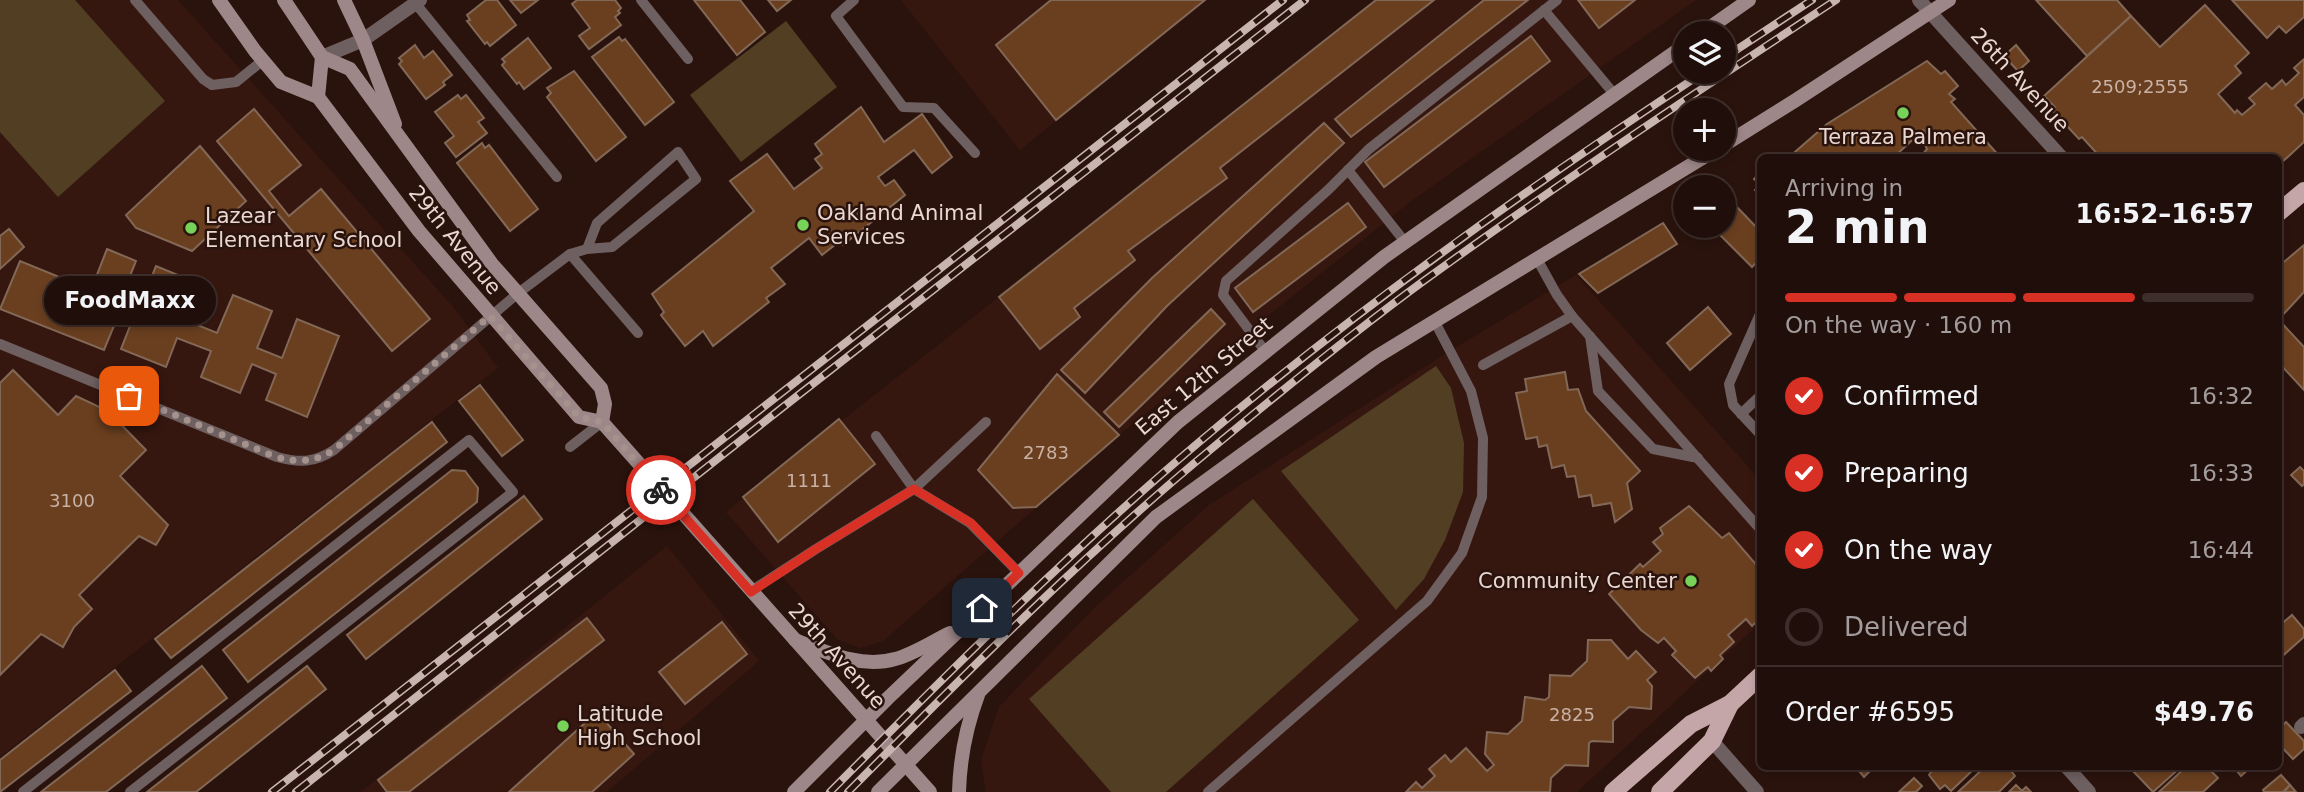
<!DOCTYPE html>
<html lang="en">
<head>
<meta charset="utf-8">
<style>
	:root { --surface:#200e0a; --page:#281713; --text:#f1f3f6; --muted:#a29c9c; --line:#3d2e2b; --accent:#d93025 }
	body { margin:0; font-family:"DejaVu Sans",sans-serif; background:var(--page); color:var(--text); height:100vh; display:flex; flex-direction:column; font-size:26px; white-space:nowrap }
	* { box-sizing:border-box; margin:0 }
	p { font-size:23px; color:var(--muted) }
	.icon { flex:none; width:38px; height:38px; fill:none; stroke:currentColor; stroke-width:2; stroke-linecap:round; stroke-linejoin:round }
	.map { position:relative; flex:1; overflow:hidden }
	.drawer { position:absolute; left:1757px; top:154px; width:525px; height:616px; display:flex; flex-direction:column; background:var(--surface); border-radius:10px; box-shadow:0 4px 10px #0003,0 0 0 2px var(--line) }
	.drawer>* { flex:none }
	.fabs { position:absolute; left:1673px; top:21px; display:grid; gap:14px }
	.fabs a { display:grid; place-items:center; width:63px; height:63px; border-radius:50%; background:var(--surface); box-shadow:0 4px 10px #0003,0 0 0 2px var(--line); font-size:35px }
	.pin { position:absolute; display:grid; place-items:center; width:60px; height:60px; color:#fff; margin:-30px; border-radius:14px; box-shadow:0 4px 10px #0006 }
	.courier { position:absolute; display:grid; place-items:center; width:70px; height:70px; margin:-35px; border:5px solid #d93025; border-radius:50%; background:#fff; color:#222; box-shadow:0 2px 9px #0007 }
	.bubble { position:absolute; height:49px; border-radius:24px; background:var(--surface); box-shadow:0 4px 10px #0003,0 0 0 2px var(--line); font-size:23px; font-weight:700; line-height:49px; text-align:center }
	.head em { font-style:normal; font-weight:700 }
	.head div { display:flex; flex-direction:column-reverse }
	.head { display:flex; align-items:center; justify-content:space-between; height:119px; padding:0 28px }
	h1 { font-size:46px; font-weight:700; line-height:52px }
	.bar { display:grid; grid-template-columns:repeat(4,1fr); gap:10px 7px; align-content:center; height:84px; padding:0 28px }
	.bar i { height:9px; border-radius:5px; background:var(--line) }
	.bar .current { background:var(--accent) }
	.bar p { grid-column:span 4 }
	.line { display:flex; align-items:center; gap:18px; padding:0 28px; border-top:2px solid var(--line) }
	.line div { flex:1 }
	ol { padding:0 28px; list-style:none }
	li { display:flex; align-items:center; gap:21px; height:77px }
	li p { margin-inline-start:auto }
	li .icon { padding:7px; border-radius:50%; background:var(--accent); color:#fff; stroke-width:4 }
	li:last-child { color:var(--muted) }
	li i { width:38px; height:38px; border:4px solid var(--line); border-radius:50% }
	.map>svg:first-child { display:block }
	.built { fill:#361710 }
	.green { fill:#513e23 }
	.building { fill:#6a3f1f; stroke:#826857; stroke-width:2 }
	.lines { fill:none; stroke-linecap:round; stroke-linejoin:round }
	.lane { stroke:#6e5f60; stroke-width:10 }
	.street { stroke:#6e5f60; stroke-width:14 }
	.secondary { stroke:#9e8788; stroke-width:14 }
	.primary { stroke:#c4a5a8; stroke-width:18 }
	.rail-casing { stroke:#c8b5b0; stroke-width:8 }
	.rail { stroke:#2b130d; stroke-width:5; stroke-dasharray:16; stroke-linecap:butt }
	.done { stroke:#a6928d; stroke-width:7; stroke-dasharray:0 12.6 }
	.route { stroke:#d93025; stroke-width:9 }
	.poi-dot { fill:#77d259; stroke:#2b130d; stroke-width:2.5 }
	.labels { text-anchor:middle; stroke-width:5; stroke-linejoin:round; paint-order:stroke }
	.number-label { font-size:18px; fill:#c9b1a5 }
	.street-label { font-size:21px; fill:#e9d7d2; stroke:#2b130d }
	.poi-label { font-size:21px; fill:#e9d7d2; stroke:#2b130d; text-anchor:start }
</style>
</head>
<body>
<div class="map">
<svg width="2304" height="792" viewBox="0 0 2304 792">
	<rect width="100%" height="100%" fill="#2b130d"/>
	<!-- built -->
	<g class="built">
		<polygon points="0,0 178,0 454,308 498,368 0,757"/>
		<polygon points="901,0 1205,0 1020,150"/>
		<polygon points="1376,0 1696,0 1414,199 1119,435 883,641 860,648 837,639 726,512"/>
		<polygon points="1576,275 1760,480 1760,623 1577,792 986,792 981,760 999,707 1094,608 1209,505 1445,354"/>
		<polygon points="667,546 759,661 607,792 361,792"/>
	</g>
	<!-- green -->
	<g class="green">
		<polygon points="0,0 75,0 165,101 58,197 0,132"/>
		<polygon points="786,21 837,87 741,162 690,95"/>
		<polygon points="1436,366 1451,388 1464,443 1463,492 1445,540 1424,579 1396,610 1281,471"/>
		<polygon points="1253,499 1359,620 1166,792 1111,792 1029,699"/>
	</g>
	<!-- building -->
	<g class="building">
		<polygon points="486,0 497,0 516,25 490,46 487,42 485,44 467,21 470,20 467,15"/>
		<polygon points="510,0 538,0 521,13"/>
		<polygon points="577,0 615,0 621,8 618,11 620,13 615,17 621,25 589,49 579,36 590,28 572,4"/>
		<polygon points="694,0 740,0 765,32 737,55"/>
		<polygon points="768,0 791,0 777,11"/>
		<polygon points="1051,0 1205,0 1056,120 996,45"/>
		<polygon points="1376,0 1434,0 1220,168 1227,178 1128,251 1135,260 1074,308 1080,317 1040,349 999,297"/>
		<polygon points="1484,0 1528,0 1351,137 1335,119"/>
		<polygon points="1578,0 1635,0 1599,28"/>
		<polygon points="2036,0 2117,0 2131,16 2087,56"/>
		<polygon points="2232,0 2304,0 2304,17 2286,33 2279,26 2267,38"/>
		<polygon points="2205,5 2249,53 2235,66 2241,73 2218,94 2235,113 2237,110 2242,115 2255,104 2249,98 2266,83 2272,89 2282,80 2286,85 2299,73 2294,68 2304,59 2304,97 2295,105 2304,115 2304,142 2279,165 2278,158 2101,158 2082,137 2079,139 2052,110 2055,107 2044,96 2131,16 2160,47"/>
		<polygon points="1531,36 1550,61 1384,187 1365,162"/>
		<polygon points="619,37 622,41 625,39 674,102 645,125 592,57"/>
		<polygon points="528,38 551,68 524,89 519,82 517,84 502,65 505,62 502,59"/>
		<polygon points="415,45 424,58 433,51 452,75 443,82 445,85 426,99 399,64 402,61 399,58"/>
		<polygon points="2016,45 2029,61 2018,71 2004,56"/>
		<polygon points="1927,61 1941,74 1945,71 1958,86 1949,94 1955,99 1951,102 2001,158 1924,158 1922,155 1927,149 1923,141 1929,137 1923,130 1893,158 1788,158 1827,124"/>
		<polygon points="574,71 626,137 596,161 547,97 551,93 547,88"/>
		<polygon points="458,95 461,99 466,95 484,118 478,122 487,133 456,157 445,143 454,136 435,112"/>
		<polygon points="861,107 884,142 922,114 952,157 932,173 914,150 878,177 885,186 894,180 905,195 843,245 840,241 822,255 809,238 771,268 785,284 766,298 769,302 713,346 703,331 685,346 661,315 664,312 652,294 754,211 730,181 767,154 794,189 822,168 815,159 822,154 815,144"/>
		<polygon points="254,109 301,165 269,191 289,216 321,189 430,319 392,351 217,141"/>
		<polygon points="1324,123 1344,143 1167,306 1085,393 1061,370 1152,278"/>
		<polygon points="482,143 485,148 489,145 538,209 510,231 457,163"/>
		<polygon points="200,146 246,201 192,251 136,228 126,215"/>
		<polygon points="1760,173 1760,195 1755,190 1760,185 1754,179"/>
		<polygon points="1348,203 1366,227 1253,312 1235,288"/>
		<polygon points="1735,205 1760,231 1760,259 1752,267 1713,228 1724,226 1724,217"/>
		<polygon points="1663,223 1677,244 1598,293 1579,274"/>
		<polygon points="9,229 24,247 0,269 0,236"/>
		<polygon points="2304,245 2304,292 2279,319 2278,267"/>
		<polygon points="107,249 136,261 123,293 142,301 156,266 200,284 185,320 217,333 233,295 272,311 257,348 282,358 297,319 339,336 307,417 266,400 276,374 252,364 240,393 201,377 211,351 177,338 166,367 121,349 132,321 118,316 104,350 0,309 20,261 91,290"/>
		<polygon points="1708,307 1731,334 1690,370 1667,343"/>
		<polygon points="1211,309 1225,324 1119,427 1104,412"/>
		<polygon points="2278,319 2304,347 2304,390 2278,362"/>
		<polygon points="13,370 58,415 76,396 108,411 146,450 120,476 168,525 156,545 139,536 79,595 92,609 74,627 63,647 41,634 0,675 0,383"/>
		<polygon points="1565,372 1568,390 1578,389 1586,411 1640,471 1627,483 1632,509 1615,522 1611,503 1593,506 1591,495 1579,497 1575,476 1567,477 1564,465 1552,468 1547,445 1539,447 1537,437 1526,439 1516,393 1527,391 1525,379"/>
		<polygon points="1057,374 1119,435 1036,507 1013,508 978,470"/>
		<polygon points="480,385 523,440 502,456 459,401"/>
		<polygon points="839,419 875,464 778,542 743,497"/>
		<polygon points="432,422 447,442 171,658 155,639"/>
		<polygon points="2300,467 2304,471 2304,484 2302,486 2291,475"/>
		<polygon points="452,470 465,471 478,488 477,502 248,682 223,650"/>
		<polygon points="524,496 542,519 366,659 347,635"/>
		<polygon points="1689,506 1722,538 1729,533 1760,569 1760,618 1752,626 1746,619 1728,635 1734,642 1720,655 1723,659 1711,671 1708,667 1695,678 1672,655 1676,651 1664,638 1658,643 1641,630 1609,594 1640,564 1643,567 1661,551 1653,542 1663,534 1660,528"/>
		<polygon points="2292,615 2304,629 2304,637 2278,660 2278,627"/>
		<polygon points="587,618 604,640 409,792 387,792 378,780"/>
		<polygon points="722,622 747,654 685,704 659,672"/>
		<polygon points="1588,640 1611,640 1628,659 1636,651 1656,672 1647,680 1652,686 1651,709 1629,707 1613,721 1613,742 1592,741 1589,743 1588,766 1565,765 1551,778 1550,792 1406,792 1416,782 1422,788 1435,776 1429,769 1445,755 1451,762 1466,748 1487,771 1494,765 1485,754 1487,732 1508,734 1522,721 1525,697 1545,700 1549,697 1550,675 1571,676 1587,661"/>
		<polygon points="202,666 227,698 106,792 41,792"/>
		<polygon points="307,666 326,689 196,792 147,792"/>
		<polygon points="115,670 131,691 0,792 0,760"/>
		<polygon points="597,712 634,754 592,792 509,792"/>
		<polygon points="2286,722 2304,741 2304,749 2293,759 2278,743 2278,730"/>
		<polygon points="1855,766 1875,766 1864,777"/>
		<polygon points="1935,766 1977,766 1951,791 1945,785 1940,789 1929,775"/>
		<polygon points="1986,766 2007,766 2015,776 1999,792 1958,792"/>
		<polygon points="2139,766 2182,766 2153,792 2133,771"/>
		<polygon points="2187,766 2216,766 2212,772 2218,778 2203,792 2159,792"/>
		<polygon points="2233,766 2252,766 2241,776"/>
		<polygon points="2281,775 2290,785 2283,792 2264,792 2263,790"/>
		<polygon points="1914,778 1922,786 1916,792 1899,792"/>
		<polygon points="2016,785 2022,791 2026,787 2031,792 2009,792"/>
		<polygon points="2290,785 2296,792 2284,792"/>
	</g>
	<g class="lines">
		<!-- lane -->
		<g class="lane">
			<polyline points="135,0 203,79 212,85 236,82 262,61"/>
			<polyline points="641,0 688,59"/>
			<polyline points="854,0 836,16 903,107 934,108 975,153"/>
			<polyline points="416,4 557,177"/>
			<polyline points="1544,10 1615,95"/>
			<polyline points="1348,170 1405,242"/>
			<polyline points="570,254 587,249 612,247 696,179 678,152 597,223 587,249"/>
			<polyline points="1760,314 1729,384 1733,405 1760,434"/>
			<polyline points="1572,316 1760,529"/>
			<polyline points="1590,336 1598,391 1653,449 1698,458"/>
			<path d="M0,344L277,457C299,463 314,463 334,450L517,294L570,254L638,333"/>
			<polyline points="1265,351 1223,295 1226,281 1328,190 1369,149 1557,0"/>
			<polyline points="1483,365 1572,316 1557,295 1537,259"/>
			<polyline points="1741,414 1760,396"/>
			<polyline points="876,436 914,489 970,523 1019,573"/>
			<polyline points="570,447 602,422"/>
			<polyline points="751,591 816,549 914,489 986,422"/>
			<polyline points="23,792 469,440 513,492 130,792"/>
			<polyline points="1208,792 1427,601 1462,553 1482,497 1483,438 1471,391 1435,322"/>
		</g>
		<!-- street -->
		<g class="street">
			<polyline points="1919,0 2062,158"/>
			<polyline points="322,57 363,40 420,0"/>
			<polyline points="2301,727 2304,724"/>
			<polyline points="1712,741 1757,792"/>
			<polyline points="2066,766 2089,792"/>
		</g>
		<!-- secondary -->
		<g class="secondary">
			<polyline points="219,0 255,51 281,82 318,97"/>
			<polyline points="284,0 322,57 350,69 492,264 601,388 605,404 602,422"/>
			<polyline points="344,0 363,40 395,124"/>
			<polyline points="1702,33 1749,0"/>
			<polyline points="322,57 318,97 419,231 579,417 602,422 930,792"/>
			<polyline points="1724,145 1796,100 1949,0"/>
			<path d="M795,640C826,652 861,669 895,659C914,654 933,641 950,633"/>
			<polyline points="794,792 888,698 1178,422 1384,257 1685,45"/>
			<polyline points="878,792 1156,517 1376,357 1717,149"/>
			<path d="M959,792C960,757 966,727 978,695"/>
		</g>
		<!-- primary -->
		<g class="primary">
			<polyline points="2278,213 2304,191"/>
			<polyline points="1613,792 1691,724 1730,704 1760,676"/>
			<polyline points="1660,792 1712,741 1730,704"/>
		</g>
		<defs>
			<g id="rail">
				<polyline points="1724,58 1812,0"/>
				<polyline points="272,792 1283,0"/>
				<polyline points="296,792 778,411 1305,0"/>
				<path d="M830,792C949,672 1069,552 1198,443C1358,308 1529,187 1704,72"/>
				<path d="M848,792C965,674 1082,556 1210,450C1280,392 1351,334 1425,280C1559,183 1698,91 1836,0"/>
			</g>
		</defs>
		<!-- rail casing -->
		<use href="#rail" class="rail-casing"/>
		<!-- rail -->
		<use href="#rail" class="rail"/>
	</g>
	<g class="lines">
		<!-- done -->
		<path class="done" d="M129,396L276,457C299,463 314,462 334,450L490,316L579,417L602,422L661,490"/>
		<!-- route -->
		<polyline class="route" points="661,490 751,592 816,549 914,489 971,523 1019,573 982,608"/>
	</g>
	<!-- markers -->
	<g class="poi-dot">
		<circle cx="1903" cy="113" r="7"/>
		<circle cx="803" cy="225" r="7"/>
		<circle cx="191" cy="228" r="7"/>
		<circle cx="1691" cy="581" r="7"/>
		<circle cx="563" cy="726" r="7"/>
	</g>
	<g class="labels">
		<!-- number labels -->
		<g class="number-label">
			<text x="2140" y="93">2509;2555</text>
			<text x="1046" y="459">2783</text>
			<text x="809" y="487">1111</text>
			<text x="72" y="507">3100</text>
			<text x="1572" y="721">2825</text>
		</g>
		<!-- street labels -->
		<g class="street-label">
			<text transform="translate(2020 80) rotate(47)" y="7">26th Avenue</text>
			<text transform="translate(455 240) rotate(51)" y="7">29th Avenue</text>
			<text transform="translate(1204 376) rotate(-40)" y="7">East 12th Street</text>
			<text transform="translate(837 656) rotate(48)" y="7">29th Avenue</text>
		</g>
		<!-- poi labels -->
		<g class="poi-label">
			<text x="1903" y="144" text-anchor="middle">Terraza Palmera</text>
			<text x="817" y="220">Oakland Animal<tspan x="817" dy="24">Services</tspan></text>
			<text x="205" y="223">Lazear<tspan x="205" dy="24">Elementary School</tspan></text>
			<text x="1677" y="588" text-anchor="end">Community Center</text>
			<text x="577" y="721">Latitude<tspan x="577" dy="24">High School</tspan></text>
		</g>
	</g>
</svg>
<div class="fabs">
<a><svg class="icon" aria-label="layers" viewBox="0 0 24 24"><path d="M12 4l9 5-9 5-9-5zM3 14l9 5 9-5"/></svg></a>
<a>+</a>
<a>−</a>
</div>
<div class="pin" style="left:129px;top:396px;background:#ea580c"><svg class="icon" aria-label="bag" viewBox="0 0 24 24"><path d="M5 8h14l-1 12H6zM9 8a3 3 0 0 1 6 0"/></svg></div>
<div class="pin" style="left:982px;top:608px;background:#1f2937"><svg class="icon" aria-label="home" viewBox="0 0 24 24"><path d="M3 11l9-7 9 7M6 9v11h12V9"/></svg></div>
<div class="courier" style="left:661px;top:490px"><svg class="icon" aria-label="bike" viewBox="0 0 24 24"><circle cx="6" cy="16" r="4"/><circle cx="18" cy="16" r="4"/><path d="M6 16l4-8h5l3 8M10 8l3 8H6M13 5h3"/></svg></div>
<div class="bubble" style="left:44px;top:276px;width:172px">FoodMaxx</div>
<section class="drawer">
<div class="head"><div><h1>2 min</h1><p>Arriving in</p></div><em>16:52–16:57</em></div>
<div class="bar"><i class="current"></i><i class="current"></i><i class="current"></i><i></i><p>On the way · 160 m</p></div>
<ol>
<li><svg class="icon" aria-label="check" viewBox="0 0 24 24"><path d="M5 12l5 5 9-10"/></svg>Confirmed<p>16:32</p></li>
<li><svg class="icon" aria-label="check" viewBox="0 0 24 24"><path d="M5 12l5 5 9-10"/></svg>Preparing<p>16:33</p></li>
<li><svg class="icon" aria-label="check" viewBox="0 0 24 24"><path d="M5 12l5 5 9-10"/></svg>On the way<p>16:44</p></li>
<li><i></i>Delivered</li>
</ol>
<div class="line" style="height:91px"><div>Order #6595</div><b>$49.76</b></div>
</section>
</div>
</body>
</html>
